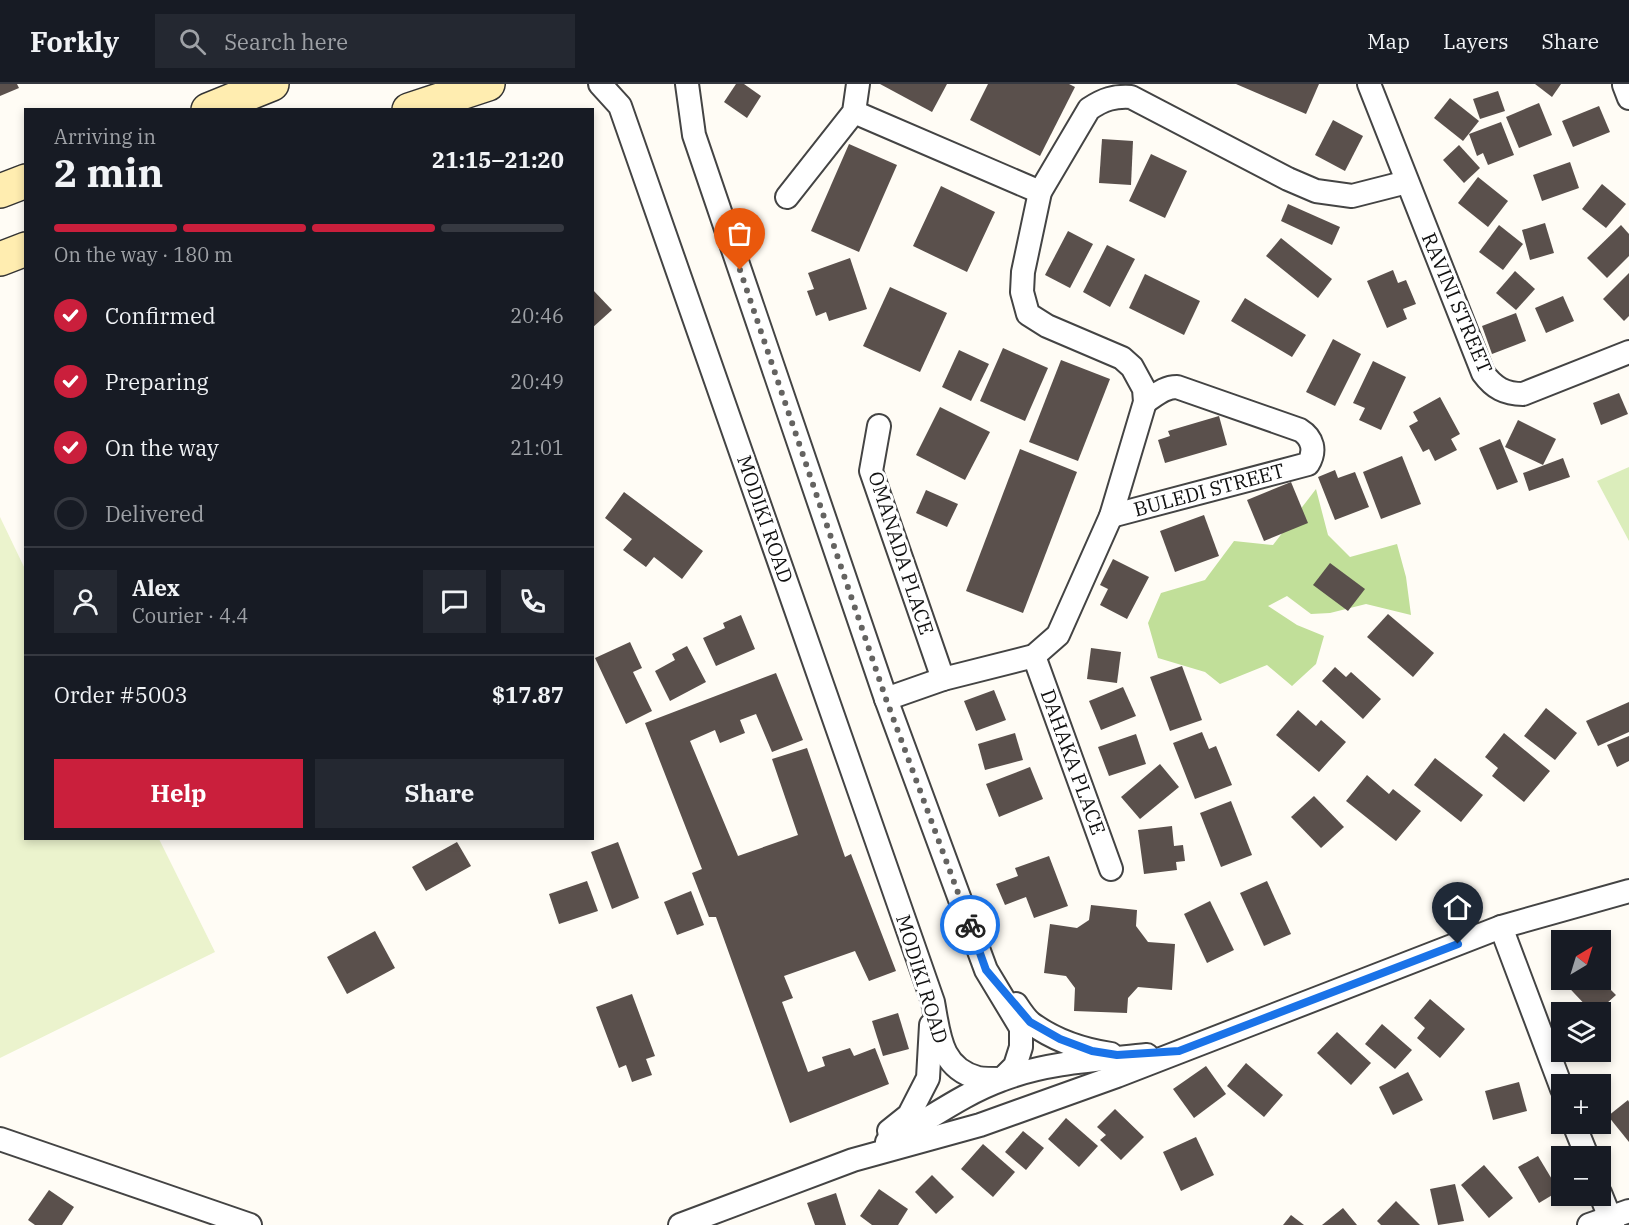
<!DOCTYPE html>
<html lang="en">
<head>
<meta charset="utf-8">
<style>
	:root { --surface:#171b24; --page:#242831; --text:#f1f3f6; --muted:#9ea1a6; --line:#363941; --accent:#ca1f3c }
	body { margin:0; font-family:"IBM Plex Serif",serif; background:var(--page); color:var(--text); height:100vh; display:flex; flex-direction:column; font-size:22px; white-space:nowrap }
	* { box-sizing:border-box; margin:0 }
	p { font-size:20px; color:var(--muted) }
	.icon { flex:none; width:33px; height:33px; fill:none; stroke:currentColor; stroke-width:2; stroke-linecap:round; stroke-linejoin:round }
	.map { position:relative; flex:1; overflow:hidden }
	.panel { position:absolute; left:24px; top:24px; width:570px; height:732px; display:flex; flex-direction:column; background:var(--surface); border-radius:0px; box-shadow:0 3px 9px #0003 }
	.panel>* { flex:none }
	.needle { width:39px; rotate:38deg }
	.buttons { position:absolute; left:1551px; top:846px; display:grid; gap:12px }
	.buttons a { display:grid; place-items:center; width:60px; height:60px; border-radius:0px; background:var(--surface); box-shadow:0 3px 9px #0003; font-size:30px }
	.pin { position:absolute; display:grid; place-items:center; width:51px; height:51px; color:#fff; margin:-62px -26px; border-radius:50% 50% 50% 0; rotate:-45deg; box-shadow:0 0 6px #0007 }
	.pin .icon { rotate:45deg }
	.courier { position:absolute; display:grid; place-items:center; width:60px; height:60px; margin:-30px; border:4px solid #1a73e8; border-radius:50%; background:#fff; color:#222; box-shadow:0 2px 8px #0007 }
	.summary em { font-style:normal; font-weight:800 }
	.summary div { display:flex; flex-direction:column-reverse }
	.summary { display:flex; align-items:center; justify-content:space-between; height:102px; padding:0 30px }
	h1 { font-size:39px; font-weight:800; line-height:45px }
	.bar { display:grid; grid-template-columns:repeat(4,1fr); gap:9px 6px; align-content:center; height:72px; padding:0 30px }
	.bar i { height:8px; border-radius:4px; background:var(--line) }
	.bar .on { background:var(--accent) }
	.bar p { grid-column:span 4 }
	.line { display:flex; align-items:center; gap:15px; padding:0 30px; border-top:2px solid var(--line) }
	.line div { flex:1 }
	.round { display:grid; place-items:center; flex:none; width:63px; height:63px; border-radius:0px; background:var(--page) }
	ol { padding:0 30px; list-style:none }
	li { display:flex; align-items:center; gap:18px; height:66px }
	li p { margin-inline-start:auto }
	li .icon { padding:6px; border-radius:50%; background:var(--accent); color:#fff; stroke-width:4 }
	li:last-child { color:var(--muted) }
	li i { width:33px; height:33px; border:3px solid var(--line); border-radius:50% }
	.button { display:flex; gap:12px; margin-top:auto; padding:12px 30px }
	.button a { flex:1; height:69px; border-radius:0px; background:var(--accent); color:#fff; font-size:24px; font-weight:800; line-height:69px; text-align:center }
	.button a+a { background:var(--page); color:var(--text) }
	header { display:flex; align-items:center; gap:36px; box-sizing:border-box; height:84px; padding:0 30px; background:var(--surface); border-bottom:2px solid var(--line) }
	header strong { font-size:28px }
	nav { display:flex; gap:33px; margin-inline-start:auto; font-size:21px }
	.search { width:420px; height:54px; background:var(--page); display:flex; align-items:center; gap:15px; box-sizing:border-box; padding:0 21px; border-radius:0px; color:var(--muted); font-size:22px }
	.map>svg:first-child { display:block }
	.green { fill:#dbedbb }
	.forest { fill:#c1df99 }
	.pitch { fill:#ebf3cd }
	.building { fill:#5a504c }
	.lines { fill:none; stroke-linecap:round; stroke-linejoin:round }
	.street-casing { stroke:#444; stroke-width:26 }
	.secondary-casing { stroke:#333; stroke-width:36 }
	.street { stroke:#fff; stroke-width:22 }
	.secondary { stroke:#ffedb0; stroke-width:33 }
	.done { stroke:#646361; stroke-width:6; stroke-dasharray:0 10.8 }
	.route { stroke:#1a73e8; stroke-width:8 }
	.labels { text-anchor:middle; stroke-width:6; stroke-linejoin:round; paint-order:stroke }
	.street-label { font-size:20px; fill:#111; stroke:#fff }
</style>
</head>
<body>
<header>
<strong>Forkly</strong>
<div class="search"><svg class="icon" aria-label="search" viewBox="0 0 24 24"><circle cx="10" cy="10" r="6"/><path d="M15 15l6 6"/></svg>Search here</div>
<nav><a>Map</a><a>Layers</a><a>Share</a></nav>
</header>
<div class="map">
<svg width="1629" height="1141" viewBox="0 0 1629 1141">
	<rect width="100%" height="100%" fill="#fffcf5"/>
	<!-- green -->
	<polygon class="green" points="1629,383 1629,457 1597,397"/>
	<!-- forest -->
	<polygon class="forest" points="1316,405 1328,451 1350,473 1397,460 1406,493 1411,531 1366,520 1330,529 1311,530 1287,512 1268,522 1297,541 1324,552 1316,580 1292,602 1267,581 1220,600 1205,588 1158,574 1148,539 1161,509 1205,496 1234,457 1273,461"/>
	<!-- pitch -->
	<polygon class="pitch" points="0,433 25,485 26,754 159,755 215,868 0,974"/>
	<!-- building -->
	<g class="building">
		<polygon points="0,0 17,0 19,4 0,12"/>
		<polygon points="736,0 744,0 761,12 747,34 724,18"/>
		<polygon points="880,0 947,0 932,28"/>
		<polygon points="988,0 1069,0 1075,3 1040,72 970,36"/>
		<polygon points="1236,0 1319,0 1306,30"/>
		<polygon points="1535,0 1561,0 1552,13"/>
		<polygon points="1498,7 1505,27 1480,35 1473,15"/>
		<polygon points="1450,14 1479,37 1463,57 1434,34"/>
		<polygon points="1539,19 1552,51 1519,64 1506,33"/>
		<polygon points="1599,22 1610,48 1573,63 1562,37"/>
		<polygon points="1333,36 1363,52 1345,87 1315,71"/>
		<polygon points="1501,38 1514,71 1488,81 1483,69 1477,72 1469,50"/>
		<polygon points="1102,55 1133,57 1131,101 1099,99"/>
		<polygon points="849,60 897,81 859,168 811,147"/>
		<polygon points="1459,61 1480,84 1464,99 1443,76"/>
		<polygon points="1151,70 1187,87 1165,134 1129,117"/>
		<polygon points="1570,78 1579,104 1542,117 1533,91"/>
		<polygon points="1478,93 1508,117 1488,143 1458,119"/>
		<polygon points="1602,100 1626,120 1606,144 1582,125"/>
		<polygon points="941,102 995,128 967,188 913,162"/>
		<polygon points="1288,120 1340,143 1332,161 1281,137"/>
		<polygon points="1545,139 1554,169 1530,176 1522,146"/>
		<polygon points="1499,141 1523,160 1503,186 1479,168"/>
		<polygon points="1621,141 1629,150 1629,172 1607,194 1587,174"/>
		<polygon points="1068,147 1093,160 1070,204 1045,191"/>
		<polygon points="1281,154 1332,195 1318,214 1266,172"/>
		<polygon points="1107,161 1135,175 1110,223 1083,208"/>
		<polygon points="850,174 867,225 829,237 826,228 816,232 807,207 814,205 808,189"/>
		<polygon points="1393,186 1398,199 1406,196 1416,220 1403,225 1407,235 1387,244 1367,197"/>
		<polygon points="1515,187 1535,205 1516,226 1496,209"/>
		<polygon points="1629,189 1629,232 1624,237 1603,215"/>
		<polygon points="1145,190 1200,217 1184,251 1129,224"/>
		<polygon points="890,203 947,229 920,288 863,262"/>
		<polygon points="592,205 612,226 592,244"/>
		<polygon points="1563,212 1574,237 1546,249 1535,224"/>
		<polygon points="1245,214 1306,251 1292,273 1231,237"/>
		<polygon points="1516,229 1526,257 1492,270 1482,242"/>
		<polygon points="1333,255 1361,270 1335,322 1306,308"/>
		<polygon points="1003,264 1048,284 1025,337 980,317"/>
		<polygon points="959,266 989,280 971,317 942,303"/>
		<polygon points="1061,276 1110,295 1078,377 1029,358"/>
		<polygon points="1373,277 1406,293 1381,346 1359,336 1365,324 1353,319"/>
		<polygon points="1619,309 1628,330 1601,341 1593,319"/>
		<polygon points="1440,313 1460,350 1451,355 1457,366 1435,377 1429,365 1423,368 1409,342 1418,337 1413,328"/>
		<polygon points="940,323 990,348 965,396 916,371"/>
		<polygon points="1219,332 1227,361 1165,379 1158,356 1170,352 1168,347"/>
		<polygon points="1518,336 1556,355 1543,381 1505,363"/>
		<polygon points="1500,355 1518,398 1497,406 1479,364"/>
		<polygon points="1020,365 1077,388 1023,529 966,507"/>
		<polygon points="1402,372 1421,420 1381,435 1363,388"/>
		<polygon points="1563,374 1570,393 1529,407 1523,389"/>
		<polygon points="1335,386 1338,394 1355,388 1369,423 1335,436 1318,393"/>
		<polygon points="1291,398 1308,439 1264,457 1247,416"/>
		<polygon points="926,406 958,420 947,443 916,429"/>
		<polygon points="624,408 703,467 682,495 654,473 646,483 623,466 632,455 605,434"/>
		<polygon points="1204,431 1219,472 1175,488 1160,447"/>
		<polygon points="1113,475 1149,493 1127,535 1100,521 1108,505 1100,501"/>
		<polygon points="1330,479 1365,505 1348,527 1313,501"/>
		<polygon points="1388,530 1434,569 1413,593 1367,553"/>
		<polygon points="741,531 755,565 716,582 703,554 725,544 723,539"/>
		<polygon points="630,558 642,584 633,588 652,627 626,640 595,574"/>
		<polygon points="687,562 706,598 670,617 655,587 675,576 672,570"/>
		<polygon points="1091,564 1121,568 1117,599 1087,595"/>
		<polygon points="1182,582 1202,636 1170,647 1150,593"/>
		<polygon points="1335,583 1346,593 1351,588 1381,615 1363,635 1322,597"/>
		<polygon points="776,589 803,656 772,668 756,630 740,636 745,649 720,659 715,646 690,657 738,772 798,751 772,675 807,664 845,773 851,770 896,887 869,897 855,867 784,892 793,914 782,918 808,988 825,982 822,973 850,964 854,972 875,964 889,1000 790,1039 716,833 709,833 692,789 702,785 645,639"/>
		<polygon points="1123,603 1136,632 1101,646 1089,617"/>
		<polygon points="994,606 1006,636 976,647 964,617"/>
		<polygon points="1629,618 1629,648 1598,662 1586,637"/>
		<polygon points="1546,624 1577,649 1555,676 1524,652"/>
		<polygon points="1298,626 1316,642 1321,636 1346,658 1319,688 1276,651"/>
		<polygon points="1202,648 1209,665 1216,662 1232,701 1195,715 1173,659"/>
		<polygon points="1015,649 1023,676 985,686 978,660"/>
		<polygon points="1504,649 1550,687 1524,718 1492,692 1498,684 1485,673"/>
		<polygon points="1136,650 1146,680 1109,692 1098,663"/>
		<polygon points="1629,652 1629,677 1617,683 1607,661"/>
		<polygon points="1435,674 1483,711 1461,738 1414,701"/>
		<polygon points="1160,680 1179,703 1140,735 1121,713"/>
		<polygon points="1030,683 1043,715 999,733 986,700"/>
		<polygon points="1367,691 1389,710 1393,705 1421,727 1396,757 1346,717"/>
		<polygon points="1314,712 1344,743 1321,764 1291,733"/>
		<polygon points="1231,717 1252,771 1221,783 1200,729"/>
		<polygon points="1172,742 1174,762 1183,761 1185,777 1176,778 1177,786 1144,790 1138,746"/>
		<polygon points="457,758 471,782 426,807 412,783"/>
		<polygon points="618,758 639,814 612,825 591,768"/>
		<polygon points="1049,772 1068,822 1034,834 1026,813 1005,821 996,800 1018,792 1015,784"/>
		<polygon points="587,797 598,827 559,840 549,810"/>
		<polygon points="1267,797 1291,850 1264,862 1240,809"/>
		<polygon points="691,807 704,841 677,851 664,818"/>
		<polygon points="1210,817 1234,866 1207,879 1184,830"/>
		<polygon points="1091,821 1137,826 1136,842 1148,858 1175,860 1172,906 1138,903 1128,914 1127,929 1074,927 1075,904 1066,892 1044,889 1050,840 1077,844 1089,836"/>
		<polygon points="375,847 395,884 347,910 327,873"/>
		<polygon points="1562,886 1562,896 1601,896 1616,911 1597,928 1592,928 1556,890"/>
		<polygon points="632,910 655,972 646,975 652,991 632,998 626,981 619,984 596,923"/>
		<polygon points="1430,915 1465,945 1440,974 1417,954 1425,944 1414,934"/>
		<polygon points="898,929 909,965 883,972 872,937"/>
		<polygon points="1382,940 1412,966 1395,985 1365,960"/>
		<polygon points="1337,948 1371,979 1351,1001 1317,969"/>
		<polygon points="1246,979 1283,1011 1264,1033 1227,1002"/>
		<polygon points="1206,982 1226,1010 1194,1034 1173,1005"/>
		<polygon points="1408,988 1423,1016 1393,1031 1379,1003"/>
		<polygon points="1519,998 1527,1027 1493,1036 1485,1007"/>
		<polygon points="1628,1016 1629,1018 1629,1058 1608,1032"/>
		<polygon points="1115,1025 1144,1053 1121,1076 1100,1056 1106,1051 1097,1043"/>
		<polygon points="1066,1034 1098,1062 1079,1083 1048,1055"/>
		<polygon points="1023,1047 1044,1064 1026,1086 1005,1068"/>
		<polygon points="1196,1053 1214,1091 1181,1107 1163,1068"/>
		<polygon points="983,1060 1015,1088 993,1113 961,1085"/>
		<polygon points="1538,1072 1559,1107 1539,1119 1518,1083"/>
		<polygon points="1484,1081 1513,1114 1489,1134 1461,1101"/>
		<polygon points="932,1091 954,1113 936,1130 915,1108"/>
		<polygon points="1455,1100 1464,1137 1438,1141 1430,1105"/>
		<polygon points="879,1105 908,1125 898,1141 872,1141 860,1132"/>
		<polygon points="49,1106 74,1123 62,1141 35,1141 28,1136"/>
		<polygon points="836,1109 846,1141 815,1141 807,1119"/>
		<polygon points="1396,1117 1420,1141 1381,1141 1377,1137"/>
		<polygon points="1343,1124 1357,1141 1322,1141"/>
		<polygon points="1291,1131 1304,1141 1283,1141"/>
	</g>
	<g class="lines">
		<defs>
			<g id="street">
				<path d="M600,0L620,22L933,918C939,950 940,984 978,994C985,995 994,995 1002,995L1015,982L1021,963V944L986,886L886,615L694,51L687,0"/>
				<path d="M1369,0L1483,289C1494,304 1505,310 1523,310L1629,268"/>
				<polyline points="1624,1 1629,14"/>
				<polyline points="854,28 1040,108"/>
				<polyline points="787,113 854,28 858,0"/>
				<polyline points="879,342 871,387 943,595"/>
				<path d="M1111,432L1308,380C1316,367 1313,354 1300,346L1177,303C1164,303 1156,311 1145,318"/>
				<polyline points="1034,572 1111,785"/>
				<path d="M886,615L943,595L1034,572L1058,551L1111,432L1145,318L1144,305L1132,283L1122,274L1047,242L1028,230L1022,208L1023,188L1040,108L1089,25C1104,15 1114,12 1131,13L1288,95L1316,107L1352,112L1407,98"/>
				<polyline points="1501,843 1562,1005"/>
				<path d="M1016,920C1020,926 1025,934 1031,939C1054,956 1084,966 1111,970"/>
				<polyline points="1574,1040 1587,1072"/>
				<polyline points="889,1047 909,1031 928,994 931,941"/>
				<polyline points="0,1055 250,1141"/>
				<path d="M887,1058C926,1038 960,1011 1001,996C1047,978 1099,976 1147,971"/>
				<polyline points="1600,1109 1613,1141"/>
				<polyline points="680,1141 853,1076 980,1041 1117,992 1501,843 1629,807"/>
				<polyline points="1589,1141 1629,1127"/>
			</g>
			<g id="secondary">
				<polyline points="208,26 272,0"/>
				<polyline points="409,26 488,0"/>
				<polyline points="0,107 26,97"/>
				<polyline points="0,175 26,165"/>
			</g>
		</defs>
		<!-- street casing -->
		<use href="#street" class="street-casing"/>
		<!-- secondary casing -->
		<use href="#secondary" class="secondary-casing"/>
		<!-- street -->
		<use href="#street" class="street"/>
		<!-- secondary -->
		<use href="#secondary" class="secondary"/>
	</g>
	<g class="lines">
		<!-- done -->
		<polyline class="done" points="740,186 886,615 970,841"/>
		<!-- route -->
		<polyline class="route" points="970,841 986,886 1030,938 1060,955 1092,967 1117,971 1179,967 1458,860"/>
	</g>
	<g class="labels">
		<!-- street labels -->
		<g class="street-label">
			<text transform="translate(1457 219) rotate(67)" y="7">RAVINI STREET</text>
			<text transform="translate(1209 406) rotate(-15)" y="7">BULEDI STREET</text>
			<text transform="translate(765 435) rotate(71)" y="7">MODIKI ROAD</text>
			<text transform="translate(901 469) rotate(72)" y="7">OMANADA PLACE</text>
			<text transform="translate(1073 678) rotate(70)" y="7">DAHAKA PLACE</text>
			<text transform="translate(922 895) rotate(73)" y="7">MODIKI ROAD</text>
		</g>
	</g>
</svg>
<div class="buttons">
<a><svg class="needle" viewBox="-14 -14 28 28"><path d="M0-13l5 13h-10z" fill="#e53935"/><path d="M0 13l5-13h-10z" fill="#9ea1a6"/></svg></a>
<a><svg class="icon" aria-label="layers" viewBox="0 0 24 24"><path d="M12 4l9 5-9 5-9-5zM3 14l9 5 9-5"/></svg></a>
<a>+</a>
<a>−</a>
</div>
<div class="pin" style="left:740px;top:186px;background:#ea580c"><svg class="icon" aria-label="bag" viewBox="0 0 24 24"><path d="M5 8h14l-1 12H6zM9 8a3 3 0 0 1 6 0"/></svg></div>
<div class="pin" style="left:1458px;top:860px;background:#1f2937"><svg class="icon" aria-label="home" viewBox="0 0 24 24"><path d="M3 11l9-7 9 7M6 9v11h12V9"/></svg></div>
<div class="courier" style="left:970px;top:841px"><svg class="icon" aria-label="bike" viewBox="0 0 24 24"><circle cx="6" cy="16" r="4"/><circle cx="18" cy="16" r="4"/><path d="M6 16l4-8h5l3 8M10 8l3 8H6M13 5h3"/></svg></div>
<section class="panel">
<div class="summary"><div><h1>2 min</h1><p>Arriving in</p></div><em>21:15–21:20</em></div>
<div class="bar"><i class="on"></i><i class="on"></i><i class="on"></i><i></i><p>On the way · 180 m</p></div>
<ol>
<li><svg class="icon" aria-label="check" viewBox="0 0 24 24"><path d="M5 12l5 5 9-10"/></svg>Confirmed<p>20:46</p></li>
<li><svg class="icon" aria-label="check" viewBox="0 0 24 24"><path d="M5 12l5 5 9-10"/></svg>Preparing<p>20:49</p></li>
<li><svg class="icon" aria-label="check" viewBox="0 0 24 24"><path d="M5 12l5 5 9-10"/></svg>On the way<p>21:01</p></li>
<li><i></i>Delivered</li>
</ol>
<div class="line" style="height:108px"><a class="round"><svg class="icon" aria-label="person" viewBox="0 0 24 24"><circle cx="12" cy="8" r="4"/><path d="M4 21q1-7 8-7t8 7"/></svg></a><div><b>Alex</b><p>Courier · 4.4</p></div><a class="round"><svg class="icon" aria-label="chat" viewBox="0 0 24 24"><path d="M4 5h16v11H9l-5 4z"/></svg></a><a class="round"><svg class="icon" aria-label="phone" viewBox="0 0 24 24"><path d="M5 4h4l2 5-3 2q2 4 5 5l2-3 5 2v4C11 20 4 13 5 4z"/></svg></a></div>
<div class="line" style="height:78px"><div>Order #5003</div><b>$17.87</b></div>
<div class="button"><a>Help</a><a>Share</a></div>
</section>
</div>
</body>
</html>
